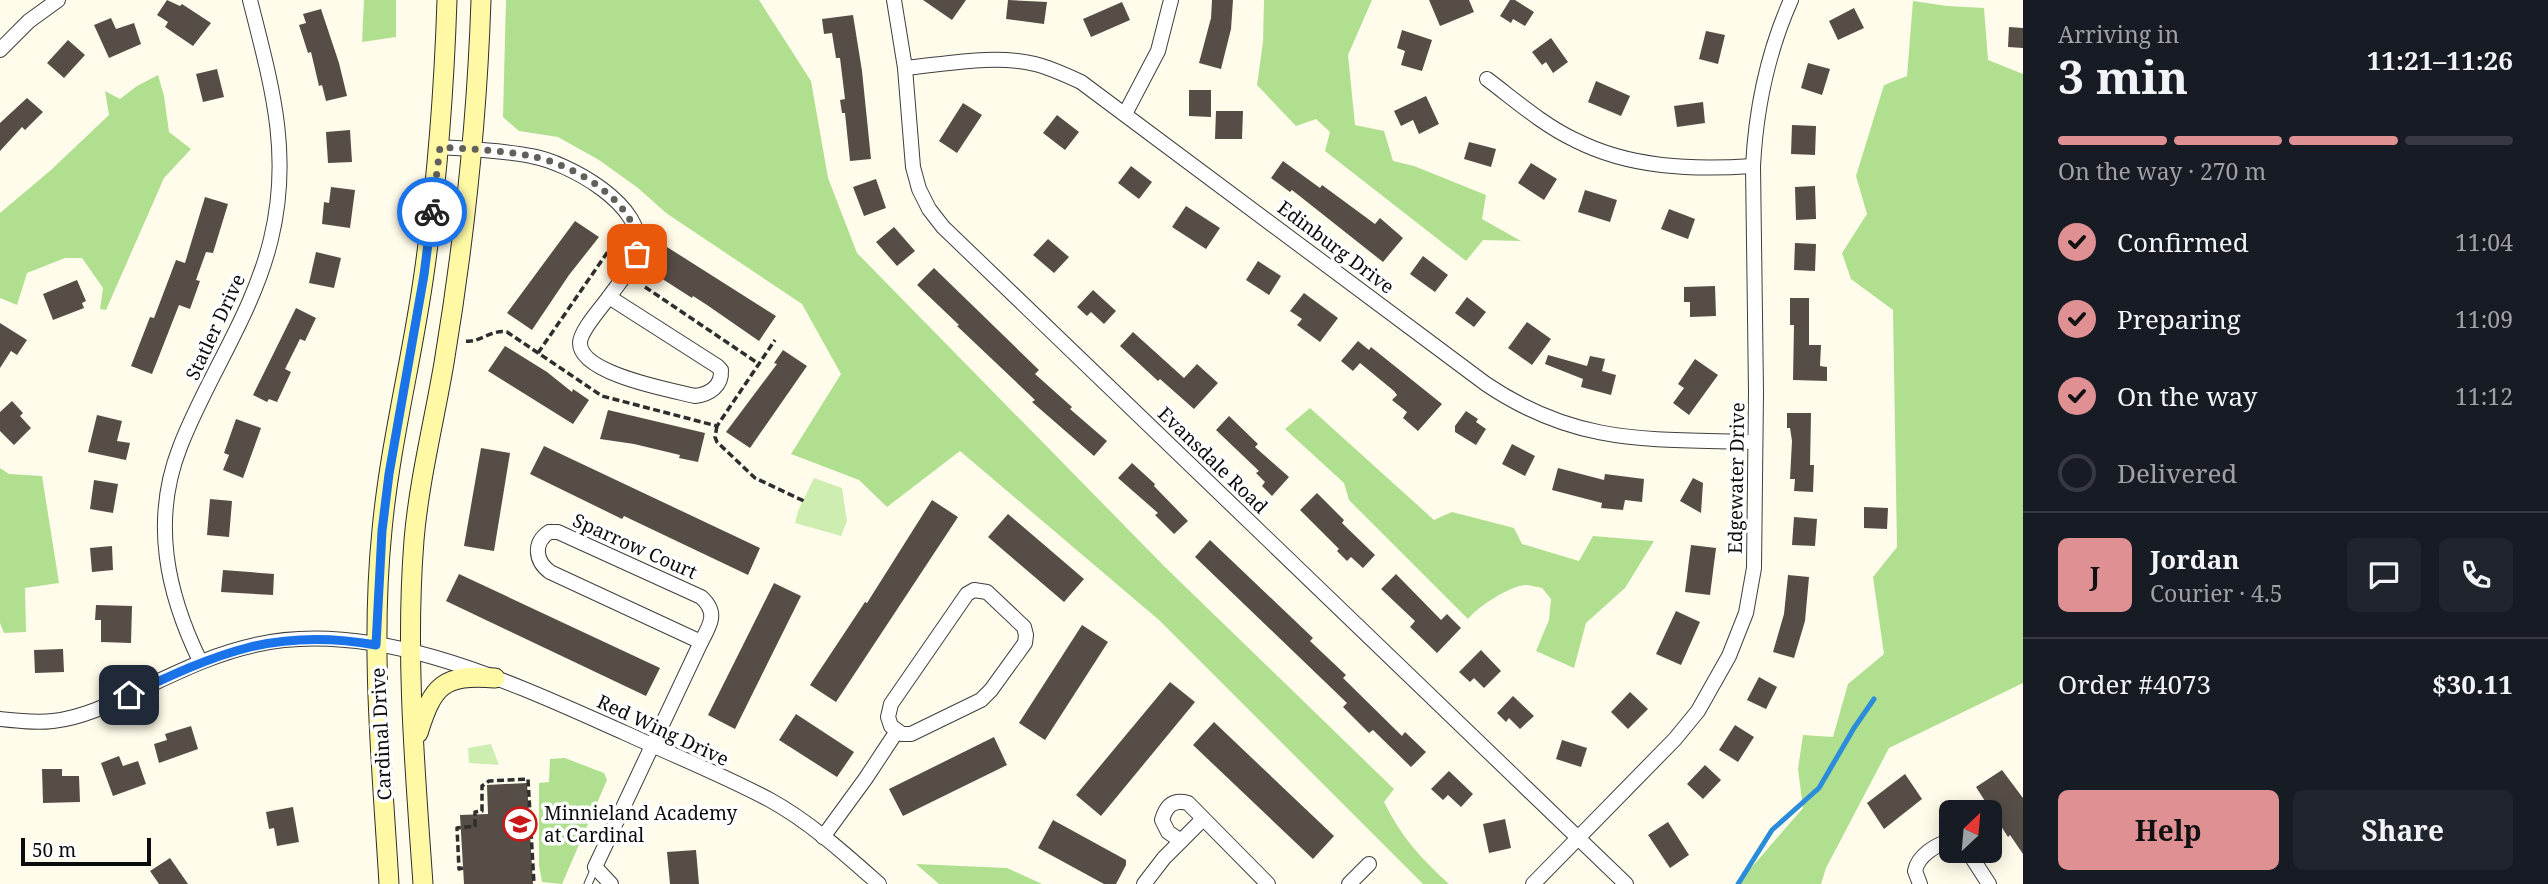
<!DOCTYPE html>
<html lang="en">
<head>
<meta charset="utf-8">
<style>
	:root { --surface:#171b24; --page:#20242c; --text:#f1f3f6; --muted:#9ea1a6; --line:#363941; --accent:#df9093 }
	body { margin:0; font-family:"Noto Serif",serif; background:var(--page); color:var(--text); height:100vh; display:flex; flex-direction:column; font-size:26px; white-space:nowrap }
	* { box-sizing:border-box; margin:0 }
	p { font-size:23px; color:var(--muted) }
	.icon { flex:none; width:38px; height:38px; fill:none; stroke:currentColor; stroke-width:2; stroke-linecap:round; stroke-linejoin:round }
	.map { position:relative; flex:1; overflow:hidden }
	.side { display:flex; flex-direction:column; background:var(--surface); width:525px }
	.side>* { flex:none }
	.needle { width:46px; rotate:26deg }
	.tools { position:absolute; left:1939px; top:800px; display:grid; gap:14px }
	.tools a { display:grid; place-items:center; width:63px; height:63px; border-radius:10px; background:var(--surface); box-shadow:0 4px 18px #0003; font-size:35px }
	.scale { position:absolute; left:21px; bottom:18px; width:130px; box-sizing:border-box; padding-left:7px; border:4px solid #0c0c0c; border-top:0; font-size:19px; line-height:24px; white-space:nowrap; color:#0c0c0c; -webkit-text-stroke:5px #fff; paint-order:stroke }
	.pin { position:absolute; display:grid; place-items:center; width:60px; height:60px; color:#fff; margin:-30px; border-radius:14px; box-shadow:0 4px 10px #0006 }
	.courier { position:absolute; display:grid; place-items:center; width:70px; height:70px; margin:-35px; border:5px solid #1a73e8; border-radius:50%; background:#fff; color:#222; box-shadow:0 2px 9px #0007 }
	.head em { font-style:normal; font-weight:700 }
	.head div { display:flex; flex-direction:column-reverse }
	.head { display:flex; align-items:center; justify-content:space-between; height:119px; padding:0 35px }
	h1 { font-size:46px; font-weight:700; line-height:52px }
	.bar { display:grid; grid-template-columns:repeat(4,1fr); gap:10px 7px; align-content:center; height:84px; padding:0 35px }
	.bar i { height:9px; border-radius:5px; background:var(--line) }
	.bar .on { background:var(--accent) }
	.bar p { grid-column:span 4 }
	.line { display:flex; align-items:center; gap:18px; padding:0 35px; border-top:2px solid var(--line) }
	.line div { flex:1 }
	.round { display:grid; place-items:center; flex:none; width:74px; height:74px; border-radius:10px; background:var(--page) }
	ol { padding:0 35px; list-style:none }
	li { display:flex; align-items:center; gap:21px; height:77px }
	li p { margin-inline-start:auto }
	li .icon { padding:7px; border-radius:50%; background:var(--accent); color:#111; stroke-width:4 }
	li:last-child { color:var(--muted) }
	li i { width:38px; height:38px; border:4px solid var(--line); border-radius:50% }
	.button { display:flex; gap:14px; margin-top:auto; padding:14px 35px }
	.button a { flex:1; height:80px; border-radius:10px; background:var(--accent); color:#111; font-size:28px; font-weight:700; line-height:80px; text-align:center }
	.button a+a { background:var(--page); color:var(--text) }
	main { display:flex; flex:1; min-height:0 }
	.map>svg:first-child { display:block }
	.green { fill:#ceedb1 }
	.forest { fill:#b0df8f }
	.lines { fill:none; stroke-linecap:round; stroke-linejoin:round }
	.stream { stroke:#2b8cd9; stroke-width:5 }
	.building { fill:#564d47 }
	.service-casing { stroke:#3f3f3f; stroke-width:9 }
	.minor-casing { stroke:#3f3f3f; stroke-width:16 }
	.secondary-casing { stroke:#2e2e2e; stroke-width:21 }
	.path { stroke:#2e2e2e; stroke-width:3.5; stroke-dasharray:7 3.5; stroke-linecap:butt }
	.service { stroke:#fff; stroke-width:7 }
	.minor { stroke:#fff; stroke-width:14 }
	.secondary { stroke:#fff9a6; stroke-width:19 }
	.done { stroke:#61605a; stroke-width:7; stroke-dasharray:0 12.6 }
	.route { stroke:#1a73e8; stroke-width:9 }
	.labels { text-anchor:middle; stroke-width:7; stroke-linejoin:round; paint-order:stroke }
	.street-label { font-size:19px; fill:#0c0c0c; stroke:#fff }
	.poi-label { font-size:19px; fill:#0c0c0c; stroke:#fff; text-anchor:start }
</style>
</head>
<body>
<main>
<div class="map">
<svg width="2023" height="884" viewBox="0 0 2023 884">
	<rect width="100%" height="100%" fill="#fffceb"/>
	<!-- green -->
	<g class="green">
		<polygon points="814,478 842,488 847,521 841,536 795,523 798,511"/>
		<polygon points="491,744 499,765 469,763 468,748"/>
	</g>
	<!-- forest -->
	<g class="forest">
		<polygon points="364,0 396,0 396,37 362,42"/>
		<path d="M506,0H759L811,81L828,178L857,253L1164,566L1394,789L1384,802C1402,838 1420,857 1449,884H1423L1159,620L960,451L887,507L859,480L791,454L841,374L802,304L666,213L638,188L599,160L558,137L519,131L503,117Z"/>
		<polygon points="1264,0 1372,0 1348,55 1355,125 1384,131 1393,161 1414,166 1486,195 1482,219 1521,241 1483,240 1466,261 1325,151 1330,132 1316,119 1296,126 1257,85 1263,42"/>
		<polygon points="1913,1 1947,6 1984,8 1988,60 2023,74 2023,683 1889,748 1826,868 1821,884 1737,884 1803,808 1798,769 1803,735 1833,737 1848,684 1884,654 1873,577 1897,547 1893,310 1851,279 1842,253 1867,214 1856,176 1884,85 1907,76"/>
		<polygon points="158,75 164,96 169,132 191,149 164,178 106,310 100,309 103,288 82,258 65,258 27,273 17,305 0,298 0,213 51,170 109,115 105,91 120,99 137,86"/>
		<path d="M1310,408L1434,520L1452,512L1514,528L1522,544L1579,561L1593,536L1654,541L1625,588L1586,623L1574,668L1536,651L1549,620L1551,599L1542,588C1537,587 1530,585 1525,585C1510,586 1477,607 1468,619L1349,500L1344,483L1285,429Z"/>
		<polygon points="0,468 9,474 42,476 59,583 25,588 26,632 4,633 0,623"/>
		<polygon points="565,758 604,773 607,780 562,884 542,882 539,865 539,783 549,782 550,759"/>
		<polygon points="916,864 1007,868 1042,884 939,884"/>
	</g>
	<g class="lines">
		<!-- stream -->
		<polyline class="stream" points="1738,884 1772,830 1819,788 1854,728 1874,699"/>
	</g>
	<!-- building -->
	<g class="building">
		<polygon points="167,0 180,6 182,4 211,23 193,46 165,27 168,22 157,15"/>
		<polygon points="923,0 966,0 952,20"/>
		<polygon points="1008,0 1047,2 1044,24 1006,19"/>
		<polygon points="1212,0 1233,0 1231,29 1221,69 1199,63 1211,18"/>
		<polygon points="1429,0 1469,0 1474,12 1440,26"/>
		<polygon points="1510,0 1515,0 1534,12 1525,26 1513,19 1511,23 1500,16"/>
		<polygon points="1122,2 1130,20 1091,37 1083,19"/>
		<polygon points="1854,8 1864,28 1838,40 1829,21"/>
		<polygon points="321,9 339,63 347,96 326,101 322,85 319,86 311,52 308,53 299,25 306,23 303,14"/>
		<polygon points="853,15 862,71 871,159 850,161 845,113 842,113 840,100 845,99 840,58 836,58 832,33 824,34 822,19"/>
		<polygon points="111,18 116,29 134,23 141,44 109,58 94,25"/>
		<polygon points="2009,27 2023,28 2023,48 2008,47"/>
		<polygon points="1402,30 1432,40 1422,71 1401,65 1405,51 1397,48"/>
		<polygon points="1706,31 1725,35 1718,64 1699,59"/>
		<polygon points="1551,38 1568,62 1553,73 1546,62 1542,65 1532,52"/>
		<polygon points="68,40 85,55 64,78 47,63"/>
		<polygon points="1808,63 1830,69 1822,95 1801,88"/>
		<polygon points="217,69 224,97 203,102 196,74"/>
		<polygon points="1596,81 1630,96 1621,116 1588,102"/>
		<polygon points="1189,90 1211,90 1211,117 1189,116"/>
		<polygon points="1426,96 1439,124 1419,134 1413,120 1401,126 1394,111"/>
		<polygon points="27,98 43,112 25,130 22,127 0,151 0,123"/>
		<polygon points="1703,102 1705,123 1677,127 1674,106"/>
		<polygon points="963,103 982,115 957,153 939,141"/>
		<polygon points="1216,111 1243,111 1242,139 1215,139"/>
		<polygon points="1057,115 1079,132 1065,150 1043,133"/>
		<polygon points="1792,125 1816,126 1815,155 1791,154"/>
		<polygon points="350,130 352,162 328,163 326,132"/>
		<polygon points="1469,142 1496,149 1491,167 1464,159"/>
		<polygon points="1283,161 1320,188 1322,185 1375,224 1380,218 1403,238 1383,262 1292,190 1290,192 1271,178"/>
		<polygon points="1531,163 1557,179 1544,200 1518,183"/>
		<polygon points="1131,166 1152,182 1139,199 1118,183"/>
		<polygon points="876,179 886,208 864,216 853,187"/>
		<polygon points="1815,186 1816,219 1796,220 1795,187"/>
		<polygon points="331,187 355,190 350,228 322,224 324,202 329,203"/>
		<polygon points="1585,190 1617,200 1610,222 1578,212"/>
		<polygon points="205,197 228,204 213,253 206,252 196,280 200,281 190,309 179,305 152,374 131,366 150,317 154,318 176,260 185,263"/>
		<polygon points="1186,206 1220,228 1206,249 1172,227"/>
		<polygon points="1669,209 1695,219 1688,239 1661,229"/>
		<polygon points="575,221 599,237 569,275 532,330 507,313"/>
		<polygon points="894,227 915,251 897,266 876,242"/>
		<polygon points="1048,239 1069,257 1054,273 1033,255"/>
		<polygon points="1795,243 1816,244 1815,271 1794,270"/>
		<polygon points="667,247 776,316 759,341 707,305 693,296 692,298 650,271"/>
		<polygon points="316,252 341,258 334,288 309,283"/>
		<polygon points="1423,256 1448,275 1435,292 1410,274"/>
		<polygon points="1258,261 1281,276 1269,295 1246,280"/>
		<polygon points="934,268 1039,370 1035,374 1072,407 1070,409 1107,441 1094,456 1032,402 1035,400 957,326 959,325 917,285"/>
		<polygon points="77,280 86,301 82,303 84,308 53,320 43,294"/>
		<polygon points="1715,286 1716,316 1690,317 1690,302 1684,302 1684,287"/>
		<polygon points="1093,290 1116,311 1104,324 1091,312 1087,316 1077,307"/>
		<polygon points="1304,293 1338,318 1320,342 1297,325 1302,319 1290,311"/>
		<polygon points="1467,297 1486,312 1474,327 1455,313"/>
		<polygon points="1790,298 1809,298 1809,345 1821,345 1820,366 1827,367 1827,381 1793,380 1794,325 1790,325"/>
		<polygon points="296,308 316,318 305,341 300,339 285,369 291,372 277,402 269,399 267,402 253,395"/>
		<polygon points="1527,322 1551,339 1532,365 1508,348"/>
		<polygon points="0,323 27,340 17,355 11,351 0,368"/>
		<polygon points="1133,332 1184,378 1197,364 1218,383 1194,409 1160,379 1158,381 1120,346"/>
		<polygon points="1358,341 1369,350 1371,347 1442,404 1418,431 1403,418 1407,412 1392,400 1397,395 1394,391 1360,363 1353,371 1341,361"/>
		<polygon points="505,346 547,372 572,392 573,389 589,400 573,424 488,371"/>
		<polygon points="783,350 807,366 750,448 726,432 777,364 774,363"/>
		<polygon points="1548,355 1587,366 1590,356 1605,359 1602,371 1616,375 1611,395 1581,387 1583,379 1545,364"/>
		<polygon points="1695,359 1718,375 1689,415 1673,403 1684,388 1678,384"/>
		<polygon points="12,401 23,413 20,416 31,428 14,445 0,431 0,412"/>
		<polygon points="608,410 705,433 698,462 679,458 680,455 634,444 600,439"/>
		<polygon points="1466,411 1478,419 1476,422 1486,429 1476,445 1455,432 1455,426"/>
		<polygon points="1787,413 1811,413 1810,465 1814,465 1813,492 1794,491 1795,479 1790,479 1792,441 1790,428 1787,428"/>
		<polygon points="97,415 122,421 117,441 130,443 126,460 88,452"/>
		<polygon points="1229,416 1258,444 1255,447 1289,477 1272,496 1262,486 1265,482 1256,473 1259,471 1216,430"/>
		<polygon points="236,419 261,428 243,478 223,470 229,455 224,453"/>
		<polygon points="1512,444 1535,456 1525,476 1502,464"/>
		<polygon points="544,446 760,548 748,575 624,516 622,519 530,474"/>
		<polygon points="481,448 510,453 494,551 464,546"/>
		<polygon points="1132,463 1155,484 1154,486 1188,521 1174,534 1155,515 1158,513 1118,478"/>
		<polygon points="1558,468 1604,480 1605,474 1644,479 1642,502 1625,500 1623,510 1601,508 1602,503 1552,490"/>
		<polygon points="1693,478 1703,483 1701,513 1680,501"/>
		<polygon points="94,480 118,484 113,513 90,509"/>
		<polygon points="1317,493 1344,520 1342,523 1375,555 1363,568 1351,557 1347,561 1337,551 1339,549 1300,510"/>
		<polygon points="210,499 232,501 229,537 207,535"/>
		<polygon points="932,500 958,517 836,702 810,685 865,602 867,603"/>
		<polygon points="1864,507 1888,508 1887,529 1864,528"/>
		<polygon points="1008,514 1084,579 1064,602 988,537"/>
		<polygon points="1794,517 1817,519 1815,546 1792,545"/>
		<polygon points="1210,540 1313,638 1310,641 1346,675 1343,678 1402,736 1405,732 1426,752 1411,767 1373,730 1369,733 1343,707 1347,703 1195,557"/>
		<polygon points="1691,545 1716,548 1710,595 1685,592"/>
		<polygon points="112,546 113,570 92,572 90,548"/>
		<polygon points="223,570 274,574 273,595 221,592"/>
		<polygon points="459,574 660,668 646,696 446,601"/>
		<polygon points="1396,574 1441,620 1447,614 1461,628 1437,653 1410,627 1415,621 1381,589"/>
		<polygon points="1788,575 1809,577 1805,621 1794,658 1773,652 1784,614"/>
		<polygon points="774,583 801,596 735,729 708,715"/>
		<polygon points="96,605 132,606 131,643 101,642 101,620 95,620"/>
		<polygon points="1676,611 1700,622 1681,665 1656,654"/>
		<polygon points="1082,625 1108,642 1045,740 1019,723"/>
		<polygon points="63,649 64,672 35,673 34,650"/>
		<polygon points="1481,650 1501,671 1484,688 1474,678 1470,682 1459,672"/>
		<polygon points="1759,677 1777,687 1766,709 1747,700"/>
		<polygon points="1170,682 1195,702 1101,816 1076,795"/>
		<polygon points="1630,692 1648,709 1628,729 1611,712"/>
		<polygon points="1513,696 1534,716 1520,729 1509,718 1506,722 1497,713"/>
		<polygon points="796,714 854,752 837,777 779,740"/>
		<polygon points="1214,722 1334,836 1313,859 1193,745"/>
		<polygon points="1735,725 1754,737 1738,762 1719,750"/>
		<polygon points="191,726 198,749 159,763 154,744 167,740 165,734"/>
		<polygon points="994,737 1007,765 903,816 889,789"/>
		<polygon points="1562,740 1587,748 1581,767 1556,759"/>
		<polygon points="119,756 123,766 138,761 146,784 113,796 101,763"/>
		<polygon points="1705,765 1721,780 1703,799 1687,784"/>
		<polygon points="42,769 62,769 62,776 79,776 80,802 43,803"/>
		<polygon points="2002,770 2023,798 2023,854 2010,835 2008,837 1976,787"/>
		<polygon points="1449,771 1473,794 1461,807 1448,795 1443,800 1431,789"/>
		<polygon points="1905,774 1922,799 1884,829 1867,803"/>
		<polygon points="527,783 533,884 464,884 460,815 488,814 487,785"/>
		<polygon points="293,807 299,842 277,846 274,828 269,829 266,812"/>
		<polygon points="1505,819 1511,848 1489,853 1483,824"/>
		<polygon points="1053,820 1126,860 1126,865 1116,884 1104,884 1038,848"/>
		<polygon points="1668,822 1689,855 1670,868 1648,835"/>
		<polygon points="696,850 699,884 670,884 667,852"/>
		<polygon points="170,858 188,884 159,884 150,871"/>
	</g>
	<g class="lines">
		<defs>
			<polyline id="service" points="588,884 595,868"/>
			<g id="minor">
				<polyline points="894,0 905,68 913,167 919,189 929,209 943,227 1626,884"/>
				<polyline points="0,50 29,21 58,0"/>
				<path d="M905,68C947,64 994,54 1035,64C1051,68 1066,75 1081,82L1486,384C1578,446 1650,439 1755,442"/>
				<path d="M1487,79C1515,100 1543,125 1575,140C1630,168 1692,170 1753,166"/>
				<polyline points="1125,114 1158,51 1171,0"/>
				<path d="M440,147C470,149 501,150 531,156C567,162 649,206 637,252C633,268 618,284 609,297"/>
				<path d="M609,297L717,366L721,370C722,386 710,394 695,396C671,390 580,374 580,343C580,331 601,308 609,297Z"/>
				<path d="M549,532H558L701,597C718,612 711,624 701,642L550,572C535,561 533,543 549,532Z"/>
				<polygon points="974,590 987,592 1024,627 1026,635 1025,643 991,690 981,700 911,734 902,734 891,726 888,717 891,704 967,594"/>
				<path d="M200,661C167,593 151,521 180,447C207,377 253,314 271,239C292,152 271,84 250,0"/>
				<path d="M0,719C18,721 35,723 53,721C82,718 111,704 137,691C176,673 213,654 255,645C376,617 517,685 625,733C673,755 723,775 770,800C810,822 845,854 879,884"/>
				<polyline points="823,837 866,778 897,731"/>
				<path d="M1181,841L1168,832L1162,820C1166,806 1173,799 1188,803L1268,884"/>
				<polyline points="1967,850 1989,884"/>
				<polyline points="611,884 595,867 701,642"/>
				<polyline points="1144,884 1164,858 1203,819"/>
				<polyline points="1349,884 1369,864"/>
				<path d="M1533,884L1675,739L1698,711L1729,656L1746,613L1754,568L1756,392L1753,166C1756,108 1767,54 1791,0"/>
				<path d="M1920,884L1915,871C1918,855 1936,845 1951,840"/>
			</g>
			<g id="secondary">
				<path d="M418,733C433,685 443,674 495,678"/>
				<path d="M389,884C382,766 370,648 382,530C390,444 412,360 424,274C437,183 444,92 447,0"/>
				<path d="M423,884C415,770 405,655 414,540C419,481 434,422 444,363C464,243 477,122 481,0"/>
			</g>
		</defs>
		<!-- service casing -->
		<use href="#service" class="service-casing"/>
		<!-- minor casing -->
		<use href="#minor" class="minor-casing"/>
		<!-- secondary casing -->
		<use href="#secondary" class="secondary-casing"/>
		<!-- path -->
		<g class="path">
			<polyline points="645,287 759,364"/>
			<path d="M466,341C480,343 491,329 507,332L602,396L717,426L775,340"/>
			<polyline points="538,353 609,250"/>
			<polyline points="717,426 715,437 717,442 755,478 804,501"/>
			<polyline points="463,868 459,869 457,828 475,826 475,812 482,811 482,786 489,781 528,779 534,884"/>
		</g>
		<!-- service -->
		<use href="#service" class="service"/>
		<!-- minor -->
		<use href="#minor" class="minor"/>
		<!-- secondary -->
		<use href="#secondary" class="secondary"/>
	</g>
	<g class="lines">
		<!-- done -->
		<path class="done" d="M432,212L440,147C470,149 501,150 531,156C573,164 644,204 637,254"/>
		<!-- route -->
		<path class="route" d="M129,695C219,653 275,627 376,645L382,531L389,474L424,275L432,212"/>
	</g>
	<!-- icons -->
	<defs>
		<symbol id="school-ring" viewBox="-11 -11 22 22"><circle r="9.5" fill="#fff" stroke="#c81819" stroke-width="1.5"/><path d="M0-5L7-2L0 1L-7-2ZM-4 1L0 2.5L4 1V4Q0 6-4 4Z" fill="#c81819"/></symbol>
	</defs>
	<g fill-rule="evenodd">
		<use href="#school-ring" x="501" y="805" width="38" height="38"/>
	</g>
	<g class="labels">
		<!-- street labels -->
		<g class="street-label">
			<text transform="translate(1336 247) rotate(37)" y="7">Edinburg Drive</text>
			<text transform="translate(215 327) rotate(-65)" y="7">Statler Drive</text>
			<text transform="translate(1213 460) rotate(44)" y="7">Evansdale Road</text>
			<text transform="translate(1736 478) rotate(-89)" y="7">Edgewater Drive</text>
			<text transform="translate(635 546) rotate(24)" y="7">Sparrow Court</text>
			<text transform="translate(663 730) rotate(25)" y="7">Red Wing Drive</text>
			<text transform="translate(381 734) rotate(-93)" y="7">Cardinal Drive</text>
		</g>
		<!-- poi labels -->
		<g class="poi-label">
			<text x="544" y="820">Minnieland Academy<tspan x="544" dy="22">at Cardinal</tspan></text>
		</g>
	</g>
</svg>
<div class="tools">
<a><svg class="needle" viewBox="-14 -14 28 28"><path d="M0-13l5 13h-10z" fill="#e53935"/><path d="M0 13l5-13h-10z" fill="#9ea1a6"/></svg></a>
</div>
<div class="scale">50 m</div>
<div class="pin" style="left:637px;top:254px;background:#ea580c"><svg class="icon" aria-label="bag" viewBox="0 0 24 24"><path d="M5 8h14l-1 12H6zM9 8a3 3 0 0 1 6 0"/></svg></div>
<div class="pin" style="left:129px;top:695px;background:#1f2937"><svg class="icon" aria-label="home" viewBox="0 0 24 24"><path d="M3 11l9-7 9 7M6 9v11h12V9"/></svg></div>
<div class="courier" style="left:432px;top:212px"><svg class="icon" aria-label="bike" viewBox="0 0 24 24"><circle cx="6" cy="16" r="4"/><circle cx="18" cy="16" r="4"/><path d="M6 16l4-8h5l3 8M10 8l3 8H6M13 5h3"/></svg></div>
</div>
<section class="side">
<div class="head"><div><h1>3 min</h1><p>Arriving in</p></div><em>11:21–11:26</em></div>
<div class="bar"><i class="on"></i><i class="on"></i><i class="on"></i><i></i><p>On the way · 270 m</p></div>
<ol>
<li><svg class="icon" aria-label="check" viewBox="0 0 24 24"><path d="M5 12l5 5 9-10"/></svg>Confirmed<p>11:04</p></li>
<li><svg class="icon" aria-label="check" viewBox="0 0 24 24"><path d="M5 12l5 5 9-10"/></svg>Preparing<p>11:09</p></li>
<li><svg class="icon" aria-label="check" viewBox="0 0 24 24"><path d="M5 12l5 5 9-10"/></svg>On the way<p>11:12</p></li>
<li><i></i>Delivered</li>
</ol>
<div class="line" style="height:126px"><b class="round" style="background:var(--accent);color:#111">J</b><div><b>Jordan</b><p>Courier · 4.5</p></div><a class="round"><svg class="icon" aria-label="chat" viewBox="0 0 24 24"><path d="M4 5h16v11H9l-5 4z"/></svg></a><a class="round"><svg class="icon" aria-label="phone" viewBox="0 0 24 24"><path d="M5 4h4l2 5-3 2q2 4 5 5l2-3 5 2v4C11 20 4 13 5 4z"/></svg></a></div>
<div class="line" style="height:91px"><div>Order #4073</div><b>$30.11</b></div>
<div class="button"><a>Help</a><a>Share</a></div>
</section>
</main>
</body>
</html>
